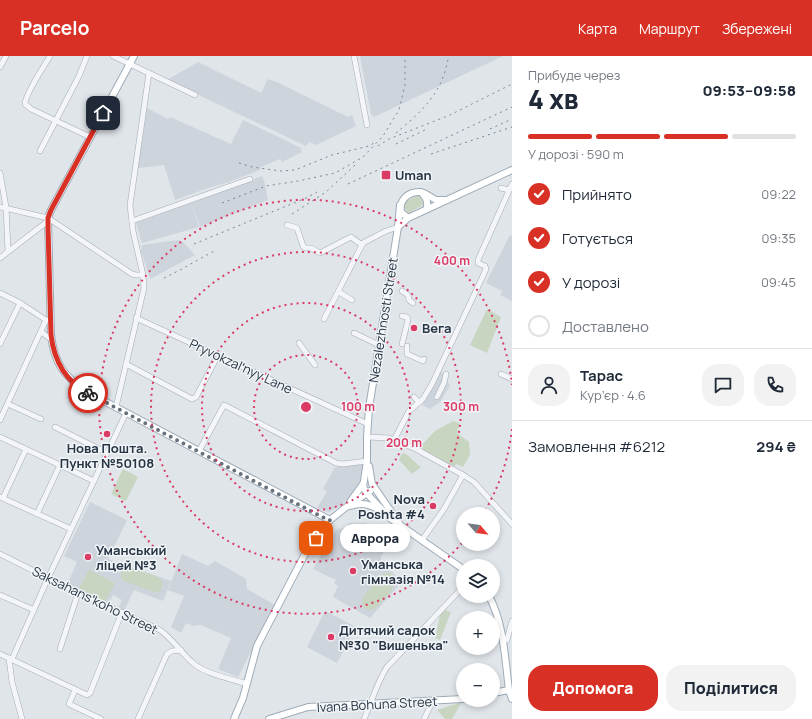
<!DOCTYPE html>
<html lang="uk">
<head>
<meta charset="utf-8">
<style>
	:root { --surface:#fff; --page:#f2f2f3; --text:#1f2937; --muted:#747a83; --line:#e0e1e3; --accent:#d93025 }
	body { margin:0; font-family:Manrope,sans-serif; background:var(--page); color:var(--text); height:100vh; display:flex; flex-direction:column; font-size:15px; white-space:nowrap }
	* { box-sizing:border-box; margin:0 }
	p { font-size:13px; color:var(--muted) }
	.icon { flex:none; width:22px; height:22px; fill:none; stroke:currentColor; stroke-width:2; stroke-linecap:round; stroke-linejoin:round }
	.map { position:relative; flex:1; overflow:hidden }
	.drawer { display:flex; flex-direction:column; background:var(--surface); width:300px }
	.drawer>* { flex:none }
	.needle { width:26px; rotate:118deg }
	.fabs { position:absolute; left:456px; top:451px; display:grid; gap:8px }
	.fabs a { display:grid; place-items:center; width:44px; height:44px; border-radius:50%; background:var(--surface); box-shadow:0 2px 6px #0003; font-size:20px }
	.pin { position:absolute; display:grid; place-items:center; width:34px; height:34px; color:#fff; margin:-17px; border-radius:8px; box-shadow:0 2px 6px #0006 }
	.courier { position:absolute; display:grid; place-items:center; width:40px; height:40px; margin:-20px; border:3px solid #d93025; border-radius:50%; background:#fff; color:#222; box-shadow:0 1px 5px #0007 }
	.bubble { position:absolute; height:28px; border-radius:14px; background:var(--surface); box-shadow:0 2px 6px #0003; font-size:13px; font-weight:800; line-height:28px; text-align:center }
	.overview em { font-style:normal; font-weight:800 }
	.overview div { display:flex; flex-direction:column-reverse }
	.overview { display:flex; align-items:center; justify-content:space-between; height:68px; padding:0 16px }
	h1 { font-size:26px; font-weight:800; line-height:30px }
	.bar { display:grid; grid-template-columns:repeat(4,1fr); gap:6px 4px; align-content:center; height:48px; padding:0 16px }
	.bar i { height:5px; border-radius:3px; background:var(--line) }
	.bar .on { background:var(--accent) }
	.bar p { grid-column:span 4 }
	.line { display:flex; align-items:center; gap:10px; padding:0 16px; border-top:1px solid var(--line) }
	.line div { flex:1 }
	.round { display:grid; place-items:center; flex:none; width:42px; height:42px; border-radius:16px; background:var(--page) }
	ol { padding:0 16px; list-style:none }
	li { display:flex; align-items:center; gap:12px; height:44px }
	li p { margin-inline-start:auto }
	li .icon { padding:4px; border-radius:50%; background:var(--accent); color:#fff; stroke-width:4 }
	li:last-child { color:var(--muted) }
	li i { width:22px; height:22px; border:2px solid var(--line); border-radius:50% }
	.primary-button { display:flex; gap:8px; margin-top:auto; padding:8px 16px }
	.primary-button a { flex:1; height:46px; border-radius:16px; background:var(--accent); color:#fff; font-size:16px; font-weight:800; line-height:46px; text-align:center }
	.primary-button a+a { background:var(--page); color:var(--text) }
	header { display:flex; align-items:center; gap:24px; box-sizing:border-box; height:56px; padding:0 20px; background:var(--accent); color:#fff }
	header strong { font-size:19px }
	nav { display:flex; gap:22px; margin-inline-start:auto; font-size:14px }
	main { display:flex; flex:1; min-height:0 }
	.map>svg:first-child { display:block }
	.built { fill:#ced4dc }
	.green { fill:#c8d5c0 }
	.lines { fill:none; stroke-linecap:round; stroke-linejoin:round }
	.minor-casing { stroke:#a5acb5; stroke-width:6 }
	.major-casing { stroke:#9eabb7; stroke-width:8 }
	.minor { stroke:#f3f5f8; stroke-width:5 }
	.major { stroke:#fff; stroke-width:6 }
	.rail { stroke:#788695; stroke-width:1; stroke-dasharray:2 4; stroke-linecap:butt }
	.done { stroke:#68727d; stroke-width:4; stroke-dasharray:0 7.2 }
	.route { stroke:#d93025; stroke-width:5 }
	.ring { fill:none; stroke:#da3a64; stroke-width:2; stroke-dasharray:2 4 }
	.poi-dot { fill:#da3a64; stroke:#f0f4f7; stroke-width:1.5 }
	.labels { text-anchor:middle; stroke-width:3; stroke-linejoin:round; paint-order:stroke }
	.poi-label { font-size:13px; font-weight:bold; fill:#273443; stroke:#f0f4f7; text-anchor:start }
	.street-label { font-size:13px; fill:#273443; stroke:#f0f4f7 }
	.centre { fill:#da3a64; stroke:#f0f4f7; stroke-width:2 }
	.ring-label { font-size:12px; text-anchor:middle; font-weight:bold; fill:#da3a64; stroke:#f0f4f7; stroke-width:3; stroke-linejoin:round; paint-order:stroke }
</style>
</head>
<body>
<header>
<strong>Parcelo</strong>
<nav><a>Карта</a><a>Маршрут</a><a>Збережені</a></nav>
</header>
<main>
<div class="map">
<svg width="512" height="663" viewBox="0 0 512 663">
	<rect width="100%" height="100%" fill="#e0e5ea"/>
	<!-- built -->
	<g class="built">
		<polygon points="360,0 503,0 374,61 371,58"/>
		<polygon points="198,6 261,37 268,23 277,26 348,61 352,59 356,70 316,89 309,86 306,90 167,24"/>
		<polygon points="147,52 168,63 170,61 231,88 243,64 301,92 302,96 282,106 280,103 261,111 260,114 229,126 211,131 175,144 164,109 138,112"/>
		<polygon points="262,120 265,128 268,144 200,171 191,147"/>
		<polygon points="191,147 199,171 142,187 136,167"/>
		<polygon points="510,179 512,180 512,245 500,239 502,235 486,227"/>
		<polygon points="178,184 183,186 195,199 150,223 141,195 142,189"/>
		<polygon points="439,316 444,318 450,330 440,346 430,353 422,349"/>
		<polygon points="363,408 361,427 342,449 329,456 317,452 327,436 323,433 335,411"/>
		<polygon points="90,446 127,464 108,503 171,525 163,545 134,534 124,555 118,552 122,544 113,539 108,548 67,529 77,506 64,500"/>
		<polygon points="349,467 365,467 374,469 382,471 394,478 381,501 381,506 379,509 393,516 399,529 370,562 333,541 338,530 334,527 336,524 313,513 336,474 346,471"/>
		<polygon points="182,498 208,510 215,505 246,523 247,533 275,549 238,621 218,613 231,582 201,569 193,570 186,567 181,577 171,571 184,540 168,534"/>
		<polygon points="325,555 356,571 337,607 307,591"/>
	</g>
	<!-- green -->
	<g class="green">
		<polygon points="418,139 420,140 423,146 423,149 409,157 407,156 403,149 404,146"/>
		<polygon points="487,253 501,261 487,297 470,289"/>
		<polygon points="453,365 460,368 458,372 457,377 469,386 470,399 463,411 456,408 454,411 419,392 435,375"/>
		<path d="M404,397C411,401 415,407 421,411L412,418L399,404L401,399Z"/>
		<polygon points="123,413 138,421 126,445 111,438"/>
		<polygon points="130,511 158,521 163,526 161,533 158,536 154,536 124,525 121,522 121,516 125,512"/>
		<polygon points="89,514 115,527 105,546 79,532"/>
		<path d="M387,517C410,520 382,545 376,552L372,554L365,553L362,548L363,540L383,518Z"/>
		<polygon points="445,554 451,556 440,584 435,582 440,559"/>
		<polygon points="462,646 452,663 445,663 437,654"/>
	</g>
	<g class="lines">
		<defs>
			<g id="minor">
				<path d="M50,0C45,9 25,38 25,48L31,53L90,81"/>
				<polyline points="113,0 195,39"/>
				<polyline points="354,0 367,69"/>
				<polyline points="0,11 6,0"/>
				<polyline points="40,95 79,20 87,0"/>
				<polyline points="0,117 6,151 8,195"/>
				<polyline points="501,132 509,134"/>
				<polyline points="0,151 48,162 132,218 136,219 143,219"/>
				<polyline points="132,165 250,123"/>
				<polyline points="287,169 297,172 303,190 305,192 311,192 320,197 351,181 362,189"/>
				<polyline points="0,202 48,165"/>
				<polyline points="402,235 408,239 409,244 413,247"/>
				<polyline points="339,236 352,244"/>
				<polyline points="0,237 20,247 46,264 0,364"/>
				<polyline points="136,262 368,368"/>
				<polyline points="324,263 363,187 386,175 398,171"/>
				<polyline points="41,276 51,283"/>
				<polyline points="354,277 379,289"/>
				<polyline points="299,287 315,309"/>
				<polyline points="0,288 20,247"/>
				<polyline points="402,288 408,264 407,261 402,260"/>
				<polyline points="407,290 407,298 423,305 424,303"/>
				<polyline points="126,308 192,343 196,341 218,299"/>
				<polyline points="501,318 512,323"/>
				<polyline points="414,341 419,346"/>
				<polyline points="437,341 444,327 446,318"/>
				<polyline points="8,348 41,363"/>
				<polyline points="116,351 144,232 143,219 133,175 130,149 149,17"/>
				<polyline points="55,371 107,397"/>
				<polyline points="0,381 94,425"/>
				<polyline points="367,381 389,382 394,384 416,393 463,419 444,453 422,484"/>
				<polyline points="394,384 409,355 423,343 432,328 482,222 486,213 485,210 478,207 478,204 512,128"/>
				<polyline points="199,395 224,349 336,407 343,408 367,405"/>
				<polyline points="463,419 474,426 512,468"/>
				<polyline points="0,441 71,473"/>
				<polyline points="3,442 26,393"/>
				<polyline points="37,458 60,409"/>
				<path d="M0,498L78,537L160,574C173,583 181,597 193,607C207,619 230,622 247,628"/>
				<polyline points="0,539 34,554"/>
				<polyline points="507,584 512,565"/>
				<polyline points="60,593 78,537"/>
				<polyline points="0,598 87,639 90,637 122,556"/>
				<polyline points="9,602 12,626 22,663"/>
				<polyline points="12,603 48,522 126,357"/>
				<polyline points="75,634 69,648 101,663"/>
				<polyline points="138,663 167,598 172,595 181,594"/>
				<path d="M364,663C372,646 376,628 387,611L463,531"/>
				<polyline points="424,663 433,645"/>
			</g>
			<g id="major">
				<path d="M134,0L51,154L48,162L51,279C54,306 63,319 85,335L330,464"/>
				<polyline points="424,137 436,144 445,144"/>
				<polyline points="400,149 398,171 369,352 367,381 367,405 363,431 370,441 390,462 463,513"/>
				<path d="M408,162L401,156C399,144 408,135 421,136C426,142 428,144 427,153"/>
				<polyline points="398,171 408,162 512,114"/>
				<polyline points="369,410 372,428 399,467"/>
				<polyline points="350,446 363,428"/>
				<path d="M350,450C362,446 369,448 379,454"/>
				<path d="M489,540C504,568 505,603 509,634L512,643"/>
				<polyline points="493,637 509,634"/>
				<polyline points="234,663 243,642 257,590 306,496 330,464 345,452 370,435"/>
				<polyline points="269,663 308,651 463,643"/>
			</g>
		</defs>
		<!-- minor casing -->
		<use href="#minor" class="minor-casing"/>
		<!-- major casing -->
		<use href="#major" class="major-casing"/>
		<!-- minor -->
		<use href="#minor" class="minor"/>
		<!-- major -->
		<use href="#major" class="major"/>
		<!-- rail -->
		<g class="rail">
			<polyline points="490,73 512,63"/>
			<path d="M396,77C414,62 435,44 443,21C446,14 447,7 449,0"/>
			<polyline points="396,88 425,74"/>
			<polyline points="378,90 389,83 450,59 512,28"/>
			<polyline points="431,98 512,71"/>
			<polyline points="239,107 252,111 281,115 295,114 332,99 369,90 374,87"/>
			<polyline points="348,128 512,51"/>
			<polyline points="222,147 266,130 298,125 335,117 363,101 383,80 399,54 405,29 405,0"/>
			<polyline points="292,158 326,136 355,109"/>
			<polyline points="194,188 306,142 317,136"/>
			<polyline points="164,222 180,214 214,195"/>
		</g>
	</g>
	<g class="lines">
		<!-- done -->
		<polyline class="done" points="88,337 322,461 330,464 316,482"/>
		<!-- route -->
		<path class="route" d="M88,337C65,325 54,304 51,279L48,171V162L51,154L103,57"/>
	</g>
	<!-- distance rings -->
	<g class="ring">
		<circle cx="306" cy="351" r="52"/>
		<circle cx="306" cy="351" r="104"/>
		<circle cx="306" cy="351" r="155"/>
		<path d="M512 373A207 207 0 0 1 483 458M462 487A207 207 0 1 1 512 329"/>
	</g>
	<!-- markers -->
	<g class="poi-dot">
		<rect x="381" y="114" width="10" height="10" rx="2"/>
		<circle cx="414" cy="272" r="4"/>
		<circle cx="107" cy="378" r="4"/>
		<circle cx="433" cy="450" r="4"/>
		<circle cx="88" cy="501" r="4"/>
		<circle cx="353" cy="515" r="4"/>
		<circle cx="331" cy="581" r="4"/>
	</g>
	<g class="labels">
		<!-- poi labels -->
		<g class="poi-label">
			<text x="395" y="124">Uman</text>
			<text x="422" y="277">Вега</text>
			<text x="107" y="397" text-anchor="middle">Нова Пошта.<tspan x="107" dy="15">Пункт №50108</tspan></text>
			<text x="425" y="448" text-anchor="end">Nova<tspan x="425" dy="15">Poshta #4</tspan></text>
			<text x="96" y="499">Уманський<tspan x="96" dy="15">ліцей №3</tspan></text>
			<text x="361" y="513">Уманська<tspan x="361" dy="15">гімназія №14</tspan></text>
			<text x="339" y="579">Дитячий садок<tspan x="339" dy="15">№30 "Вишенька"</tspan></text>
		</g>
		<!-- street labels -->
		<g class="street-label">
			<text transform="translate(383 264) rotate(-81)" y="5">Nezalezhnosti Street</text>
			<text transform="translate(241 310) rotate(25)" y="5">Pryvokzalʹnyy Lane</text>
			<text transform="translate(95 544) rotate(26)" y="5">Saksahansʹkoho Street</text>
			<text transform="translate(377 648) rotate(-3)" y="5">Ivana Bohuna Street</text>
		</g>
	</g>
	<circle cx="306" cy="351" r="6" class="centre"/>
	<g class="ring-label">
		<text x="452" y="209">400 m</text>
		<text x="358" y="355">100 m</text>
		<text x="461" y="355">300 m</text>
		<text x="404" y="391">200 m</text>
	</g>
</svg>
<div class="fabs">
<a><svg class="needle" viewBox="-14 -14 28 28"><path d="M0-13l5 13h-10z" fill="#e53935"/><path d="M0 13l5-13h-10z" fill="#747a83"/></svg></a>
<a><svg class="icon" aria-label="layers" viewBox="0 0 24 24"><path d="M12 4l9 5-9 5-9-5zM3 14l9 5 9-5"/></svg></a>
<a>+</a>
<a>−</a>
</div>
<div class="pin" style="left:316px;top:482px;background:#ea580c"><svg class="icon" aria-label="bag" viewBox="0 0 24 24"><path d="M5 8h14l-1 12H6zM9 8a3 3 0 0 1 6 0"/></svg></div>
<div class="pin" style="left:103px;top:57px;background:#1f2937"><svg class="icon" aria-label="home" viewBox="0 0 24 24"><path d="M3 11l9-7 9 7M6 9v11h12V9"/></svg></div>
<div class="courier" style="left:88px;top:337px"><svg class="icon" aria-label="bike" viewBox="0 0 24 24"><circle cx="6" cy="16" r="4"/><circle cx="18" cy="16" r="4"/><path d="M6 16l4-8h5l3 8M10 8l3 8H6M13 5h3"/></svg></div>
<div class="bubble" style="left:340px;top:468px;width:70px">Аврора</div>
</div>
<section class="drawer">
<div class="overview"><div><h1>4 хв</h1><p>Прибуде через</p></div><em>09:53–09:58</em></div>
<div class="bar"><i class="on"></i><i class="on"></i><i class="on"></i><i></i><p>У дорозі · 590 m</p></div>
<ol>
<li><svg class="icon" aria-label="check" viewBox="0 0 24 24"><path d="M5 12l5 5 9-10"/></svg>Прийнято<p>09:22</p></li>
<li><svg class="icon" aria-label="check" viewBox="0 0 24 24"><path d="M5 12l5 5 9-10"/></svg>Готується<p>09:35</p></li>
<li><svg class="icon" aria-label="check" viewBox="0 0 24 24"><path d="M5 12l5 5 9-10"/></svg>У дорозі<p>09:45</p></li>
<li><i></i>Доставлено</li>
</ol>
<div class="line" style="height:72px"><a class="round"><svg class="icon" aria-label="person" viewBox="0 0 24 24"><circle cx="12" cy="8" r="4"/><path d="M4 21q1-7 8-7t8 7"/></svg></a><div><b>Тарас</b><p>Кур’єр · 4.6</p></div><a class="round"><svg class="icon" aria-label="chat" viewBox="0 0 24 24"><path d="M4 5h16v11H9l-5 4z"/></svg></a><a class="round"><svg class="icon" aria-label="phone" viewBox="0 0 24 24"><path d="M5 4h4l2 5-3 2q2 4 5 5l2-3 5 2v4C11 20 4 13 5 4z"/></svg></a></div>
<div class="line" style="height:52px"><div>Замовлення #6212</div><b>294 ₴</b></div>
<div class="primary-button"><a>Допомога</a><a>Поділитися</a></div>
</section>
</main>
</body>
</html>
